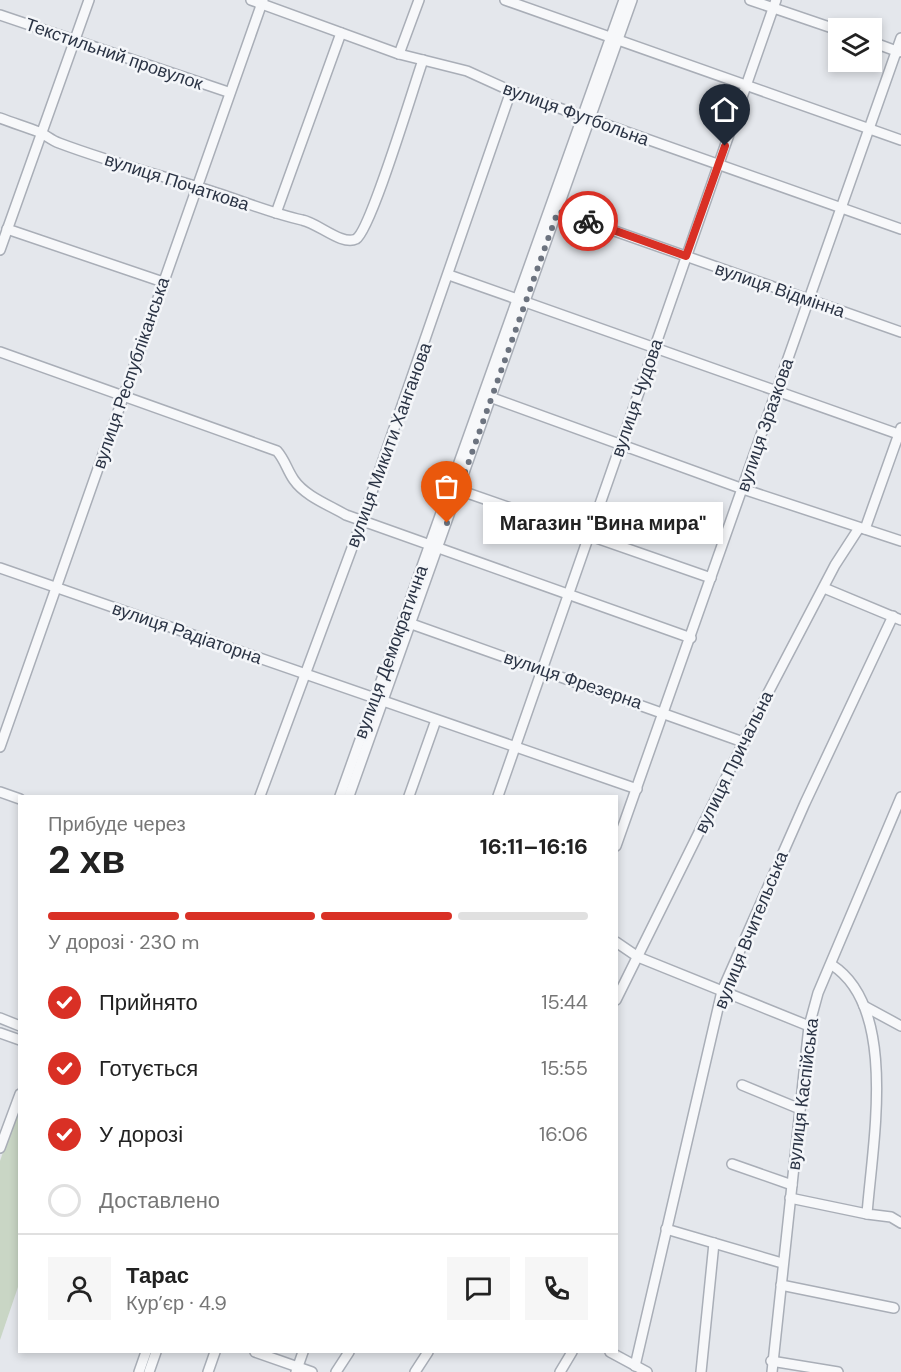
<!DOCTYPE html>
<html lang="uk">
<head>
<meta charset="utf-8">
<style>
	:root { --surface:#fff; --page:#f6f6f6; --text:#222; --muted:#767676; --line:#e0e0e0; --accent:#d93025 }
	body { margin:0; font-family:"DM Sans",sans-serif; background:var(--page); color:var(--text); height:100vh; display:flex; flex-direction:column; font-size:22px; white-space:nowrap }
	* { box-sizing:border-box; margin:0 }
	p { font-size:20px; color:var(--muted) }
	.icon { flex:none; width:33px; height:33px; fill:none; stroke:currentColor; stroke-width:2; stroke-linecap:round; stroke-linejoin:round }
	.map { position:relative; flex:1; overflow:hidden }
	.side { position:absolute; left:18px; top:795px; width:600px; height:558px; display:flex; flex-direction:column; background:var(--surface); border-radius:0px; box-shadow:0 3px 9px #0003 }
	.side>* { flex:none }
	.buttons { position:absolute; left:828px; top:18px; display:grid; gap:12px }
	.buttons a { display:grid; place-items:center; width:54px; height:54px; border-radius:0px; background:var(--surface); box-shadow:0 3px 9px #0003; font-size:30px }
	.pin { position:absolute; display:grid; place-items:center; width:51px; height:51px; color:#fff; margin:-62px -26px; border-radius:50% 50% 50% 0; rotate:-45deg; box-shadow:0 0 6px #0007 }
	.pin .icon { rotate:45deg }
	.courier { position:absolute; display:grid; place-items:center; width:60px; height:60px; margin:-30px; border:4px solid #d93025; border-radius:50%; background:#fff; color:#222; box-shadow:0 2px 8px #0007 }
	.bubble { position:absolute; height:42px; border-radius:0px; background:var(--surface); box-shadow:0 3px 9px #0003; font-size:20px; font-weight:700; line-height:42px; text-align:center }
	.overview em { font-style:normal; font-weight:700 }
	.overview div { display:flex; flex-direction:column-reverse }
	.overview { display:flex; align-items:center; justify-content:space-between; height:102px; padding:0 30px }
	h1 { font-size:39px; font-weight:700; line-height:45px }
	.bar { display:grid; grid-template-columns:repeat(4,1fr); gap:9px 6px; align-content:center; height:72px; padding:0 30px }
	.bar i { height:8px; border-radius:4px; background:var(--line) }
	.bar .active { background:var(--accent) }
	.bar p { grid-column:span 4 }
	.line { display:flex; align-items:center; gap:15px; padding:0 30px; border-top:2px solid var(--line) }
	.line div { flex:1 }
	.round { display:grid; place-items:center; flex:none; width:63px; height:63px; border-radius:0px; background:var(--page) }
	ol { padding:0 30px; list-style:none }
	li { display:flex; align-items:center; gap:18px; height:66px }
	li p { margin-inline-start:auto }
	li .icon { padding:6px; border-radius:50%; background:var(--accent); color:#fff; stroke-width:4 }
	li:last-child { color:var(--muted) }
	li i { width:33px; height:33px; border:3px solid var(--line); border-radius:50% }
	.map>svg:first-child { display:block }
	.green { fill:#c9d6c5 }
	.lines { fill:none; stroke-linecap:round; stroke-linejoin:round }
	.minor-casing { stroke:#a9aeb7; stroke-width:12 }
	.minor { stroke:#f7f8fa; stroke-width:9 }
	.done { stroke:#6c737f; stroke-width:6; stroke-dasharray:0 10.8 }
	.route { stroke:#d93025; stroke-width:8 }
	.labels { text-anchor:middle; stroke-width:5; stroke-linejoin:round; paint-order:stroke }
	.street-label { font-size:18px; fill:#2b3445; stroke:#f4f6f9 }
</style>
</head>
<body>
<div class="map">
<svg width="901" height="1372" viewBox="0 0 901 1372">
	<rect width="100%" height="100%" fill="#e4e7ec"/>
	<!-- green -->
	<polygon class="green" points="19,1105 19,1284 0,1340 0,1161"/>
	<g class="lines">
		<defs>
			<g id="minor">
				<polyline points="251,0 399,54 467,71 511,91 901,229"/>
				<polyline points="505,0 901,140"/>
				<polyline points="750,0 838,30"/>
				<polyline points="0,15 228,92"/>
				<polyline points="872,42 899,52"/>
				<polyline points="399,54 419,0"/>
				<path d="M0,118C13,123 26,127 39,132C46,135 51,140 59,143C104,160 151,173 198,187C233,197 266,212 302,220C318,223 342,246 356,239C371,230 414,85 423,60"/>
				<polyline points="558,211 901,332"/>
				<polyline points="276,213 341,33"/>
				<polyline points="7,229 163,282"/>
				<polyline points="0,250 89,0"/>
				<polyline points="449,275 901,435"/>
				<path d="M0,352L277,451C285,460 287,470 294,480C305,496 329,505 346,515L691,638"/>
				<polyline points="487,396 743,489 901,541"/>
				<polyline points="453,488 711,578"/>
				<polyline points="865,529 901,428"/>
				<polyline points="0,568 637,789"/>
				<polyline points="824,588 901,620"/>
				<polyline points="406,622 743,742"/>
				<polyline points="0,747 263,0"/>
				<polyline points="0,792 20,799"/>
				<polyline points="260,796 362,521 511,91"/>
				<polyline points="340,796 624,0"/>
				<polyline points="349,796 632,0"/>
				<polyline points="409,796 436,720"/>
				<polyline points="498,796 776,0"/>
				<polyline points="616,846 901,38"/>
				<polyline points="616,942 638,957 809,1026"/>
				<path d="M832,965C899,1008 872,1146 867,1214L891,1217L901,1223"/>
				<polyline points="616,1000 769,691 835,565 859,528"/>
				<polyline points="864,1006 901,1026"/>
				<polyline points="0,1018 20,1026"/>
				<polyline points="0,1033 20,1040"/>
				<polyline points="742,1085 800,1109"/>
				<polyline points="0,1148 20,1094"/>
				<polyline points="732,1164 792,1185"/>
				<polyline points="790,1198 867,1214"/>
				<polyline points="666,1229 782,1263"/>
				<polyline points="781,1285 894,1308"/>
				<polyline points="255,1352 312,1372"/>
				<polyline points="610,1352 647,1372"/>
				<polyline points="771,1361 838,1372"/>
				<polyline points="635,1366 722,991 805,803 893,616"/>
				<polyline points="139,1372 146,1352"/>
				<polyline points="149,1372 156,1352"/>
				<polyline points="208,1372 215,1352"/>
				<polyline points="296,1372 303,1352"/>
				<polyline points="336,1372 349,1352"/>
				<polyline points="415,1372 428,1352"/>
				<polyline points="560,1372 572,1352"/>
				<polyline points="701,1372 714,1243"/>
				<polyline points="772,1372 809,1026 818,993 901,797"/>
			</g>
		</defs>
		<!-- minor casing -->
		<use href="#minor" class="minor-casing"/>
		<!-- minor -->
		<use href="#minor" class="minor"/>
	</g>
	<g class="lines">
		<!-- done -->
		<polyline class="done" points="447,523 558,211 588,221"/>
		<!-- route -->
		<polyline class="route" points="588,221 686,256 725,146"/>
	</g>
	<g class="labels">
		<!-- street labels -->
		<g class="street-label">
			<text transform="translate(114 54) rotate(19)" y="6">Текстильний провулок</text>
			<text transform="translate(576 114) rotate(20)" y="6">вулиця Футбольна</text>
			<text transform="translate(177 182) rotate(18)" y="6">вулиця Початкова</text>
			<text transform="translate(780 290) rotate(19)" y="6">вулиця Відмінна</text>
			<text transform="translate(131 373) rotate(-71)" y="6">вулиця Республіканська</text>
			<text transform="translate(637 398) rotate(-71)" y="6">вулиця Чудова</text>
			<text transform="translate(765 425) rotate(-71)" y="6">вулиця Зразкова</text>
			<text transform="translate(389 445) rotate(-70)" y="6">вулиця Микити Ханганова</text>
			<text transform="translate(187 633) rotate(19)" y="6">вулиця Радіаторна</text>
			<text transform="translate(391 652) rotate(-70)" y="6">вулиця Демократична</text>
			<text transform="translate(573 680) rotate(19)" y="6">вулиця Фрезерна</text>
			<text transform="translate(734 762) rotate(-64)" y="6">вулиця Причальна</text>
			<text transform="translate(751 930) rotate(-68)" y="6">вулиця Вчительська</text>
			<text transform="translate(803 1094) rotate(-83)" y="6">вулиця Каспійська</text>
		</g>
	</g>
</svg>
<div class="buttons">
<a><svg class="icon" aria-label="layers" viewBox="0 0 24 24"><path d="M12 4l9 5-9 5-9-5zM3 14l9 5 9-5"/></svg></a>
</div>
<div class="pin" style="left:447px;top:523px;background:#ea580c"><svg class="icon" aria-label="bag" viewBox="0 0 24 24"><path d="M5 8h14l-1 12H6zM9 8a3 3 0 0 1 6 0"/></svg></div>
<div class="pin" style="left:725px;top:146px;background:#1f2937"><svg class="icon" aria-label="home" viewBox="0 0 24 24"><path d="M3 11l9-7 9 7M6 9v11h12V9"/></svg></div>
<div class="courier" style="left:588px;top:221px"><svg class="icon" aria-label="bike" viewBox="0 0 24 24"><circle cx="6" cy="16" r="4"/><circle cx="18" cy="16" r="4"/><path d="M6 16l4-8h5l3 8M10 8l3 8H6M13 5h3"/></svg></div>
<div class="bubble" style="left:483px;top:502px;width:240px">Магазин &quot;Вина мира&quot;</div>
<section class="side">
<div class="overview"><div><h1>2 хв</h1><p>Прибуде через</p></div><em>16:11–16:16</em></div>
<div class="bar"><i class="active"></i><i class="active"></i><i class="active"></i><i></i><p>У дорозі · 230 m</p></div>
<ol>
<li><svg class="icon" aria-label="check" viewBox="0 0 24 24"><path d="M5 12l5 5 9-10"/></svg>Прийнято<p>15:44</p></li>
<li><svg class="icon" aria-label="check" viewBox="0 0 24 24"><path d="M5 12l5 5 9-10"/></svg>Готується<p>15:55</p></li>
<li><svg class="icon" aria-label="check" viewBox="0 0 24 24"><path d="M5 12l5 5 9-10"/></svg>У дорозі<p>16:06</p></li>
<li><i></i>Доставлено</li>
</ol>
<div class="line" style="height:108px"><a class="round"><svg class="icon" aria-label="person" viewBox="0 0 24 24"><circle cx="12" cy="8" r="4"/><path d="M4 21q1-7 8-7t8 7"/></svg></a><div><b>Тарас</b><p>Кур’єр · 4.9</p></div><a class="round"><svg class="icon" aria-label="chat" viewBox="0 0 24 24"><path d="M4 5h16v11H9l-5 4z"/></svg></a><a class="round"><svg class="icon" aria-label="phone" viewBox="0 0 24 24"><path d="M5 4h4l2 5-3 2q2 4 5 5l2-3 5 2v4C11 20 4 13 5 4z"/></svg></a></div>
</section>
</div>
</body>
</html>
